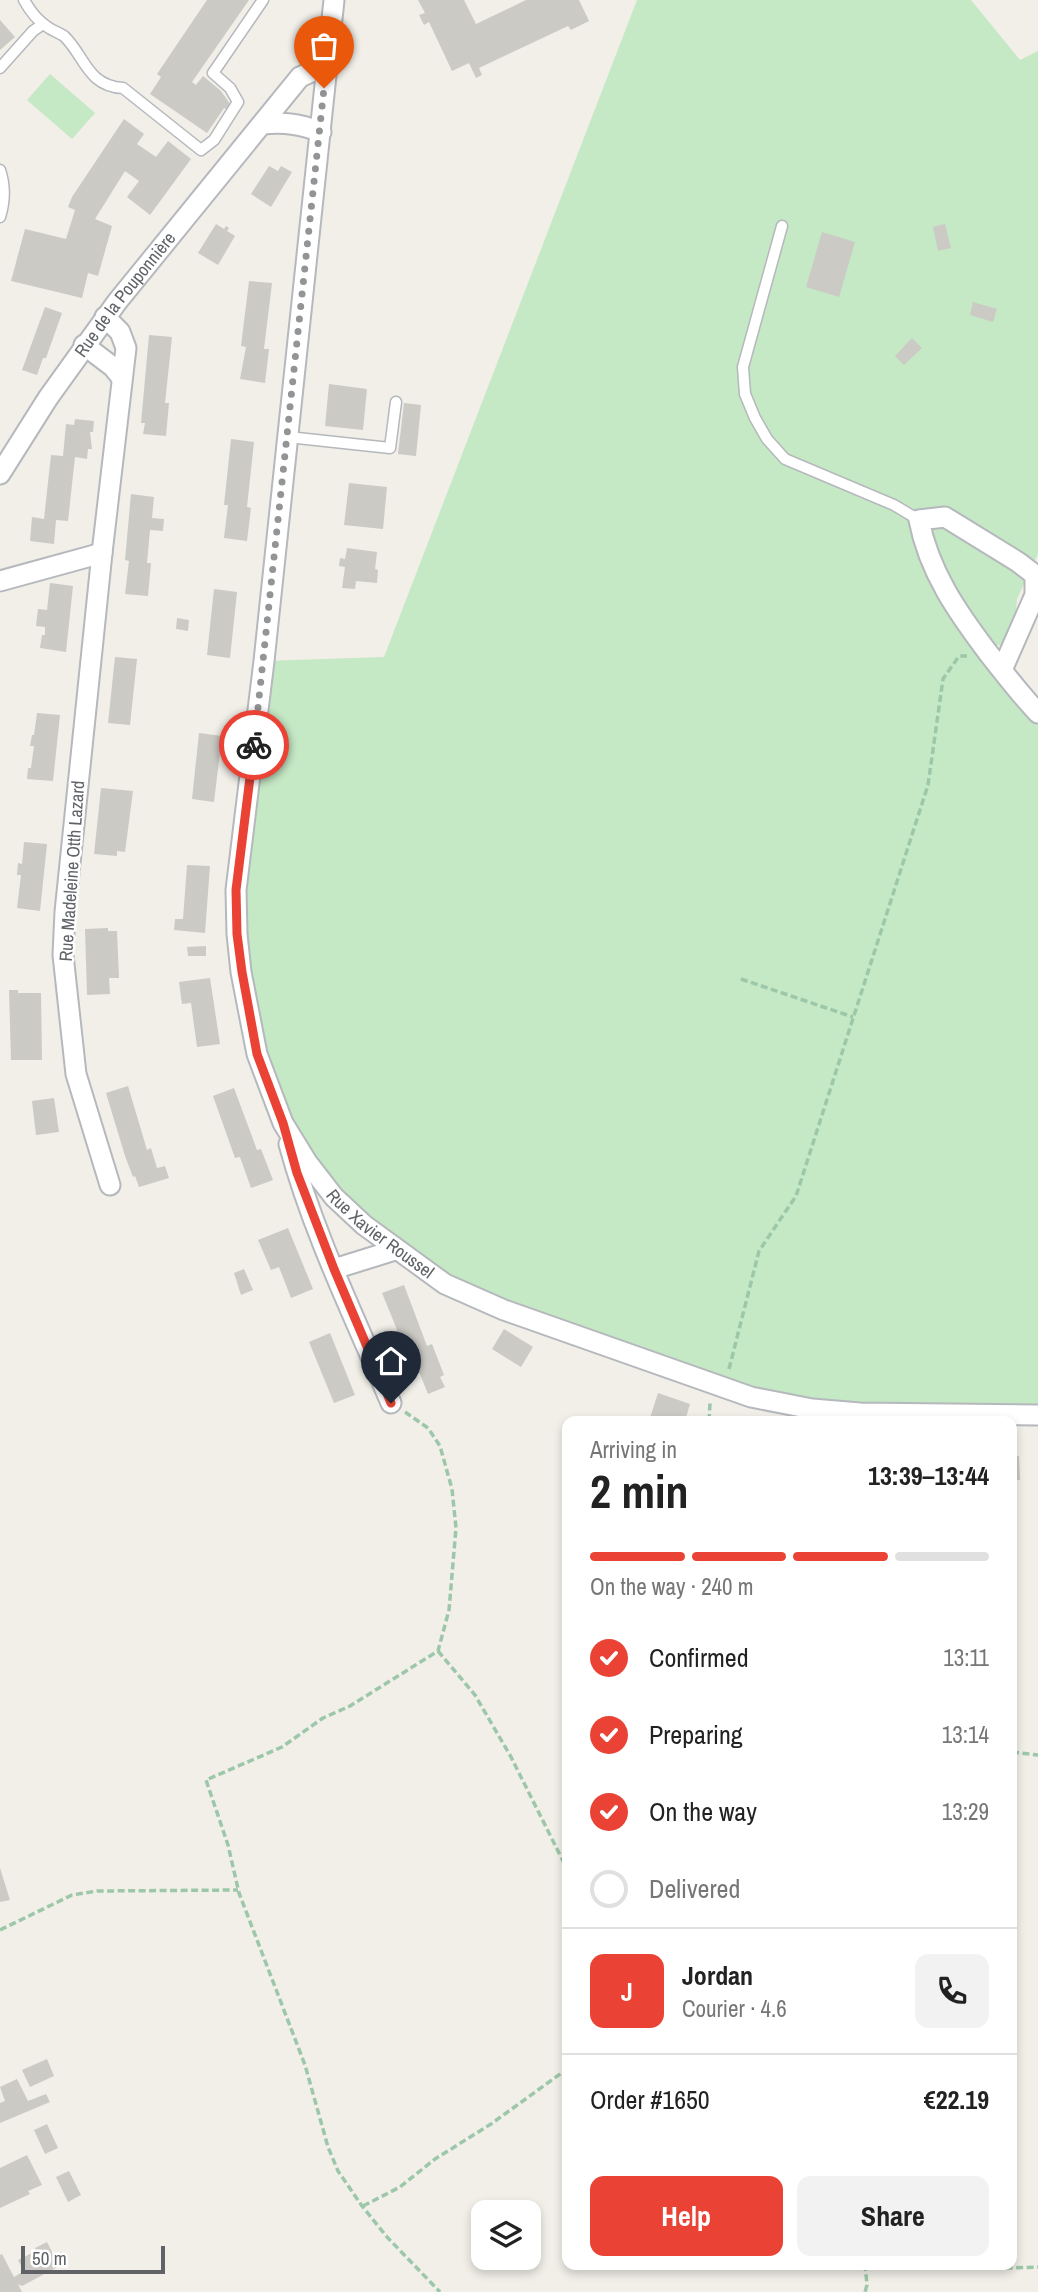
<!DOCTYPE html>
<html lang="en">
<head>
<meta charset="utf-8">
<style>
	:root { --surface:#fff; --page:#f2f2f2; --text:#222; --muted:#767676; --line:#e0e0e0; --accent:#ea4335 }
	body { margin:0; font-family:"Archivo Narrow",sans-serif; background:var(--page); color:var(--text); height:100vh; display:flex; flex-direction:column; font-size:26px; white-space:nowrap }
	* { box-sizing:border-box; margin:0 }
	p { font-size:23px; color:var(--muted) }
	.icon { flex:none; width:38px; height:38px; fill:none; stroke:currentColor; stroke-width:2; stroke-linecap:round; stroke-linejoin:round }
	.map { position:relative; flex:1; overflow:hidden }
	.drawer { position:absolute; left:562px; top:1416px; width:455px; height:854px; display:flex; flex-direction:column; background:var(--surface); border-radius:14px; box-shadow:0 4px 10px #0003 }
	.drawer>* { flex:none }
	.buttons { position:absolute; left:471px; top:2200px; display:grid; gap:14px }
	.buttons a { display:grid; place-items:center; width:70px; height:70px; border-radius:14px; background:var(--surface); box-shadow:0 4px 10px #0003; font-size:35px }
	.scale { position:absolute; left:21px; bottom:18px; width:144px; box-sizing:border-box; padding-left:7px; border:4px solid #5f6368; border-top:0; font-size:19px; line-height:24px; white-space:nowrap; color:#5f6368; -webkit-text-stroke:5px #fff; paint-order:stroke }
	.pin { position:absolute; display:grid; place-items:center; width:60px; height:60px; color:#fff; margin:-72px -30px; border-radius:50% 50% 50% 0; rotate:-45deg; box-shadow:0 0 7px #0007 }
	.pin .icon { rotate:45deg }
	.courier { position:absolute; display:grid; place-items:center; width:70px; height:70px; margin:-35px; border:5px solid #ea4335; border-radius:50%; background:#fff; color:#222; box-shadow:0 2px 9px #0007 }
	.head em { font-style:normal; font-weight:700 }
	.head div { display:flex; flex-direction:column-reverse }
	.head { display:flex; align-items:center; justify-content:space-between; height:119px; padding:0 28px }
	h1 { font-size:46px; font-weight:700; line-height:52px }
	.bar { display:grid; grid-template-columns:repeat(4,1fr); gap:10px 7px; align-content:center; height:84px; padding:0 28px }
	.bar i { height:9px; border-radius:5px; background:var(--line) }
	.bar .active { background:var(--accent) }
	.bar p { grid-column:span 4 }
	.line { display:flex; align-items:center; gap:18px; padding:0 28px; border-top:2px solid var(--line) }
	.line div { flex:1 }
	.round { display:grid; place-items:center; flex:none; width:74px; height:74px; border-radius:14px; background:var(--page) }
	ol { padding:0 28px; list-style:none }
	li { display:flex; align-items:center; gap:21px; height:77px }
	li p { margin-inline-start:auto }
	li .icon { padding:7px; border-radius:50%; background:var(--accent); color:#fff; stroke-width:4 }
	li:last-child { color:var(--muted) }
	li i { width:38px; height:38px; border:4px solid var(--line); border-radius:50% }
	.cta { display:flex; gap:14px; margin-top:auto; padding:14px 28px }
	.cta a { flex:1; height:80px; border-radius:14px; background:var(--accent); color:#fff; font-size:28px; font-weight:700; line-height:80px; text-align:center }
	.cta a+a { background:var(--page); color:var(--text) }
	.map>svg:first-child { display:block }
	.green { fill:#c5e8c5 }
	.building { fill:#cccac5 }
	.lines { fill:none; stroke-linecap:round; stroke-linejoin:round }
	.service-casing { stroke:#b5b8bc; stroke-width:13 }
	.minor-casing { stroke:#b5b8bc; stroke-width:23 }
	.path { stroke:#9cc7a9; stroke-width:3.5; stroke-dasharray:7 3.5; stroke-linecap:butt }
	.service { stroke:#fff; stroke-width:10 }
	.minor { stroke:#fff; stroke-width:19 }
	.done { stroke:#929495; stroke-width:7; stroke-dasharray:0 12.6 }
	.route { stroke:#ea4335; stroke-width:9 }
	.labels { text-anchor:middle; stroke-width:5; stroke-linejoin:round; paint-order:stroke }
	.street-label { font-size:18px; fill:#5f6368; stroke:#fff }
</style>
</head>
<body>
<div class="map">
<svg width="1038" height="2292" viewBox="0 0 1038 2292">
	<rect width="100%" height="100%" fill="#f1efe8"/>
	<!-- green -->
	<g class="green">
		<polygon points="637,0 971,0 1020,60 1038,51 1038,554 1017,599 1015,620 1004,646 996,645 989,660 1038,709 1038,1415 812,1409 504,1310 364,1225 283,1123 237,934 264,661 384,657"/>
		<polygon points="50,74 95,113 72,139 27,100"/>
	</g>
	<!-- building -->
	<g class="building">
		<polygon points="207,0 249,0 192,82 196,85 203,76 221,91 230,104 226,109 224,108 207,133 150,94 161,77 157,74"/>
		<polygon points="418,0 464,0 476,24 526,0 579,0 589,21 571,30 568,26 479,68 482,75 476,78 469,63 452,71 429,22 424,25 419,15 425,13"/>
		<polygon points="0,20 15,37 0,50"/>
		<polygon points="124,119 144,134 137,144 156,157 168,141 191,159 150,215 127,197 139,181 125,171 95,219 112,226 98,276 88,273 82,298 11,281 25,229 66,239 75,210 68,207 72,197"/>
		<polygon points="269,166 278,171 281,166 292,172 271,207 251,194"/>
		<polygon points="216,224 224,229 226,226 229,228 227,231 235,236 218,265 198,253"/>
		<polygon points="945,224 951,248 938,251 933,227"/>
		<polygon points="822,232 855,242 839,297 806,287"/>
		<polygon points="249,281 272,283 264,349 269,349 265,383 240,379 246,347 241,346"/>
		<polygon points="973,302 997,309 993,322 970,315"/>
		<polygon points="45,307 62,313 46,358 43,358 37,375 22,370"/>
		<polygon points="149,335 172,337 165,403 169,403 166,436 143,434 145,423 141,423"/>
		<polygon points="912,338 922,348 904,365 895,356"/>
		<polygon points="329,384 367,389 363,430 325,426"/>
		<polygon points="404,403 421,405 416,456 398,454"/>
		<polygon points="75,419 94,421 93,432 90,432 92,449 88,449 87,459 75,457 68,521 56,520 54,544 30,541 32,517 44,519 51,455 63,456 66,424 74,425"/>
		<polygon points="231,439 254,442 247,507 251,508 247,541 224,538 228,505 224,505"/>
		<polygon points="349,483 387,487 383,529 344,525"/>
		<polygon points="131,494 154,497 152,518 164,519 163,531 150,530 147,563 151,563 148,596 125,594 129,561 125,560"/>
		<polygon points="347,548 377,552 375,569 378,570 377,583 356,581 355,589 342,588 345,567 339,566 340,558 345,559"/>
		<polygon points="50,583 73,586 66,652 40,648 42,635 45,635 45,627 36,626 38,609 47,610"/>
		<polygon points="214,589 237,592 230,658 207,655"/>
		<polygon points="177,618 189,620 188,631 176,629"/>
		<polygon points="115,657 137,659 130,725 108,723"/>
		<polygon points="37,713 60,715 53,781 27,779 28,768 31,768 34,746 30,746 32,735 34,735"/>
		<polygon points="199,733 222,736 214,802 192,799"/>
		<polygon points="101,788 133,791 125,852 117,851 117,856 94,854"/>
		<polygon points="24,842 47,844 40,911 17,908 21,875 17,875 18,863 22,864"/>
		<polygon points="187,865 210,866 205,933 174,930 175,919 183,919"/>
		<polygon points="108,928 108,931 117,931 119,978 109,978 110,994 87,995 85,929"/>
		<polygon points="206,946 206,956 188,956 187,947"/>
		<polygon points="210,978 220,1044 197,1047 191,1003 182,1004 179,982"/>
		<polygon points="9,990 18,990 18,993 41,993 42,1060 11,1060"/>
		<polygon points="128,1086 147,1150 151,1148 157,1168 165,1166 169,1178 139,1187 135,1176 133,1177 125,1156 106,1093"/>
		<polygon points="234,1088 257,1150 261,1149 273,1180 251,1188 240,1157 235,1158 213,1096"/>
		<polygon points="54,1098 59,1132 36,1135 32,1101"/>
		<polygon points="288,1228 313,1289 291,1298 279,1267 271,1270 258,1240"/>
		<polygon points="244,1269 253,1290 241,1295 234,1273"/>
		<polygon points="404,1285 427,1346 432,1344 444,1375 440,1377 445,1387 428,1394 411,1352 407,1354 382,1293"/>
		<polygon points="504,1329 533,1347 521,1367 492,1349"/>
		<polygon points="330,1333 355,1395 334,1403 309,1342"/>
		<polygon points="658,1393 690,1404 685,1421 649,1421"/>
		<polygon points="1012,1456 1019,1456 1020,1480 1012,1480"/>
		<polygon points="0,1868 10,1900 0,1902"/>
		<polygon points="47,2059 54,2076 30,2087 22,2070"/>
		<polygon points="17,2079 28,2101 46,2094 50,2102 0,2123 0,2103 5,2101 0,2087"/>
		<polygon points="47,2124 58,2148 45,2154 34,2130"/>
		<polygon points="27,2155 42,2185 28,2191 30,2194 0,2208 0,2168"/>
		<polygon points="69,2171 81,2195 68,2202 56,2177"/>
		<polygon points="47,2242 54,2256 61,2252 67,2262 22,2286 18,2284 22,2292 0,2292 0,2255 2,2254 14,2277 24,2271 18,2260 36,2251 35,2248"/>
	</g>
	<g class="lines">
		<defs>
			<g id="service">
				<path d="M24,0C30,11 39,22 49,28C54,31 59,33 64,36C85,56 87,86 123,88L201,150L214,140L238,102L230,88L213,73L263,0"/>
				<polyline points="0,68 33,31 43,24"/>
				<path d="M0,170C5,185 5,201 0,217"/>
				<polyline points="782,226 743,367 745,394 755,418 767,439 785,459 894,505 919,520"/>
				<polyline points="288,437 390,448 396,402"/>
			</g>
			<g id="minor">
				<path id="s1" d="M334,0L264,661L236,890L237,934L241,972L257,1054L283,1123L307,1162L334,1197L364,1225L445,1284L504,1310L751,1397L812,1409L860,1413L1038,1415"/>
				<path d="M263,124C285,122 300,124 321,132"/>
				<polyline points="105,317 120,332 126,348 102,553 65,912 63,955 76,1074 110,1185"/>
				<polyline points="84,345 113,367 121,377"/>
				<path id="s2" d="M0,474L48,398L117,302L300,77L326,65"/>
				<polyline points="0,581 102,553"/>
				<path d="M1002,670L1035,595V575L1018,562L945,517L919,520C929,572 958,613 989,654C1005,674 1020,694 1038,713"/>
				<path d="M289,1144C313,1233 355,1318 391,1403"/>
				<polyline points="334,1269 395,1250"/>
			</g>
		</defs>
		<!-- service casing -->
		<use href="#service" class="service-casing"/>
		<!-- minor casing -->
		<use href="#minor" class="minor-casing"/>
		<!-- path -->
		<g class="path">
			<polyline points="741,979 853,1017"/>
			<polyline points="729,1369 759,1251 796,1196 928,785 943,679 959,656 967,656"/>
			<polyline points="405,1412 428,1428 440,1446 452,1489 456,1528 449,1610 438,1651 350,1706 323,1718 282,1747 206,1780 228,1845 239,1893 305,2065 328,2147 338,2171 362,2206 387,2237 440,2292"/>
			<polyline points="709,1421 710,1403"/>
			<polyline points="438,1651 475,1695 511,1757 567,1869"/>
			<polyline points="1012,1752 1038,1755"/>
			<polyline points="0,1930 72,1895 97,1891 238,1890"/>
			<polyline points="363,2206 400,2187 435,2159 491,2124 567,2069"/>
			<polyline points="865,2264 867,2285 865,2292"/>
			<polyline points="985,2264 1008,2268 1038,2267"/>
		</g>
		<!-- service -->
		<use href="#service" class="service"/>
		<!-- minor -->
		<use href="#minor" class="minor"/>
	</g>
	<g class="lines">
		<!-- done -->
		<polyline class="done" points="254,745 324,88"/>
		<!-- route -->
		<polyline class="route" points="254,745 236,890 237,934 242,972 257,1054 283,1123 297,1173 334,1269 391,1403"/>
	</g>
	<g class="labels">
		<!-- street labels -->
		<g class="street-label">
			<text dy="6" stroke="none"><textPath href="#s2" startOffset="219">Rue de la Pouponnière</textPath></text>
			<text transform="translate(72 871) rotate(-86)" y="6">Rue Madeleine Otth Lazard</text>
			<text dy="6" stroke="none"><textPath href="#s1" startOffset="1284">Rue Xavier Roussel</textPath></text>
		</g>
	</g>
</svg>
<div class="buttons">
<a><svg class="icon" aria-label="layers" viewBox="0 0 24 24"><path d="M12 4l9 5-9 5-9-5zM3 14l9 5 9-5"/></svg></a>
</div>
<div class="scale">50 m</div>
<div class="pin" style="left:324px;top:88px;background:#ea580c"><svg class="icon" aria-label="bag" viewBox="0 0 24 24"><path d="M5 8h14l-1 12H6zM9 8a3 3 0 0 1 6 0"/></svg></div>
<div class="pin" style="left:391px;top:1403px;background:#1f2937"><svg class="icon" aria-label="home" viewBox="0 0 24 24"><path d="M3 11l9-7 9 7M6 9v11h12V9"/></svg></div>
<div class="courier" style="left:254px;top:745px"><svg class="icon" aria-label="bike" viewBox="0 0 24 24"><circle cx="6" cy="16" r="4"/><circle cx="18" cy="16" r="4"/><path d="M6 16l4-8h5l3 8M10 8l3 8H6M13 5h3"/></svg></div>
<section class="drawer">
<div class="head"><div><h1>2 min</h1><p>Arriving in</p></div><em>13:39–13:44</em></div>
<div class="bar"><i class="active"></i><i class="active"></i><i class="active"></i><i></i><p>On the way · 240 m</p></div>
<ol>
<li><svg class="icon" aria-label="check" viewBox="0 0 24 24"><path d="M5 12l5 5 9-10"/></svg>Confirmed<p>13:11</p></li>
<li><svg class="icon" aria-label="check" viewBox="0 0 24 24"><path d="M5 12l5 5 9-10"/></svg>Preparing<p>13:14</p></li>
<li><svg class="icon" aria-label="check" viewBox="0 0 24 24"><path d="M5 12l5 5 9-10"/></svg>On the way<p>13:29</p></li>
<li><i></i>Delivered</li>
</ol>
<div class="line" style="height:126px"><b class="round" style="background:var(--accent);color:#fff">J</b><div><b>Jordan</b><p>Courier · 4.6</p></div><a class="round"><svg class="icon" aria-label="phone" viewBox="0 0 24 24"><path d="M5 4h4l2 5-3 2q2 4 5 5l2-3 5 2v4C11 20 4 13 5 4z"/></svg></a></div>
<div class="line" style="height:91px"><div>Order #1650</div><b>€22.19</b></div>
<div class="cta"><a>Help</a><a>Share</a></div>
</section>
</div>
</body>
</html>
